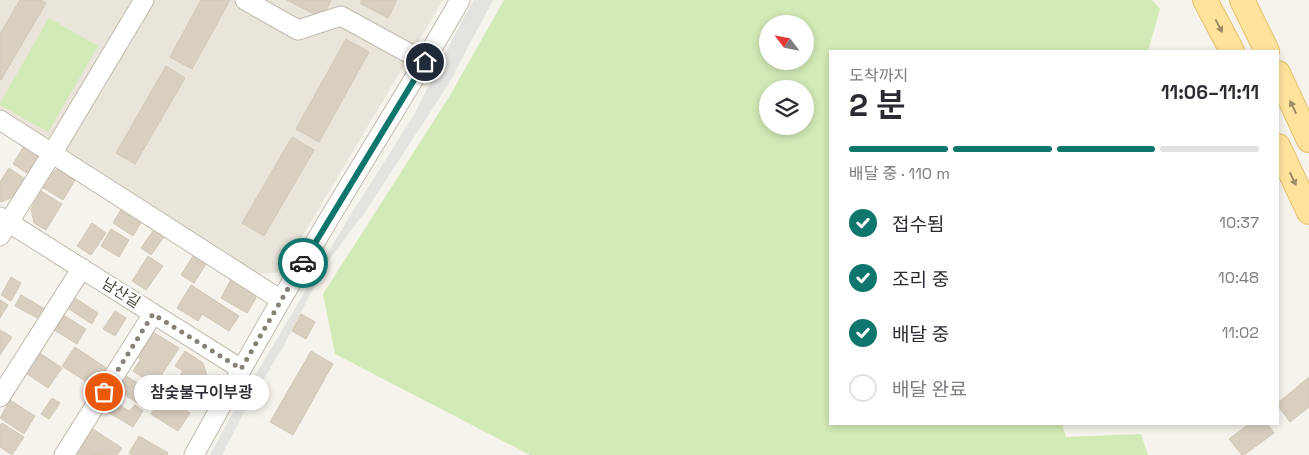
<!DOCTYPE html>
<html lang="ko">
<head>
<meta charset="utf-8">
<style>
	:root { --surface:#fff; --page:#f7f7f7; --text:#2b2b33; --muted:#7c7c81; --line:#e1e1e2; --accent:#0f766e }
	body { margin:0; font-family:"Space Grotesk","Noto Sans KR",sans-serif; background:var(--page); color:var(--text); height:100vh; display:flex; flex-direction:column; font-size:19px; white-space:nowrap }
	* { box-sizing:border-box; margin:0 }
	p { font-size:16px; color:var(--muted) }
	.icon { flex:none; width:28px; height:28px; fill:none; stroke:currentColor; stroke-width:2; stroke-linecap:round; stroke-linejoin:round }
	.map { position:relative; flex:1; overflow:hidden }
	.details { position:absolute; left:829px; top:50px; width:450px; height:375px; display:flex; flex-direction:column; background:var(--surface); border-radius:0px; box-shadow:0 2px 8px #0003 }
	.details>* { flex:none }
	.needle { width:32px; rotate:302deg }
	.controls { position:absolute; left:759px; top:15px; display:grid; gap:10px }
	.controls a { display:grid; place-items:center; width:55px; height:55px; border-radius:50%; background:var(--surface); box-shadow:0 2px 8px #0003; font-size:25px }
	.pin { position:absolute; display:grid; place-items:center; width:42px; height:42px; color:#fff; margin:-21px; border:2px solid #fff; border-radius:50%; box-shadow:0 1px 5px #0007 }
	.courier { position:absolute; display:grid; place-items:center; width:50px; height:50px; margin:-25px; border:4px solid #0f766e; border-radius:50%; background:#fff; color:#222; box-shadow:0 1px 6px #0007 }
	.bubble { position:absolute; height:35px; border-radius:18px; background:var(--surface); box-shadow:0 2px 8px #0003; font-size:16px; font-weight:600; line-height:35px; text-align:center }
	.headline em { font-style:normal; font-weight:600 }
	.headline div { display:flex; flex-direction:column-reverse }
	.headline { display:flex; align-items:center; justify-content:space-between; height:85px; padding:0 20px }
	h1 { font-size:32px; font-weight:600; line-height:38px }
	.bar { display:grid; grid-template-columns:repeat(4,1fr); gap:8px 5px; align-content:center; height:60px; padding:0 20px }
	.bar i { height:6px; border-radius:4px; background:var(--line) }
	.bar .selected { background:var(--accent) }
	.bar p { grid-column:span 4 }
	ol { padding:0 20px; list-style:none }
	li { display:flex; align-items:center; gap:15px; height:55px }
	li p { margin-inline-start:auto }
	li .icon { padding:5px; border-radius:50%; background:var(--accent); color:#fff; stroke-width:4 }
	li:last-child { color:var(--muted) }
	li i { width:28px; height:28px; border:2px solid var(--line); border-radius:50% }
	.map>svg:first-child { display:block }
	.residential { fill:#eae5da }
	.green { fill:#d2eab5; fill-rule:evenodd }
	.parking { fill:#e5e3e0 }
	.building { fill:#d8cfc1; stroke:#d3c7b4 }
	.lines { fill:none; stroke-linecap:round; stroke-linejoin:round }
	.minor-casing { stroke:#c2bbae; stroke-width:21 }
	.major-casing { stroke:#e6c16a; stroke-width:26 }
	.minor { stroke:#fff; stroke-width:19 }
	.major { stroke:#ffe39c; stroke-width:24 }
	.oneway { fill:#9c8c66 }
	.done { stroke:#878178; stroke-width:5; stroke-dasharray:0 9 }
	.route { stroke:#0f766e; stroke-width:6 }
	.labels { text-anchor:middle; stroke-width:5; stroke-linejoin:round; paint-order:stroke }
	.street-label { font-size:15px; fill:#4b4439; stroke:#fff }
</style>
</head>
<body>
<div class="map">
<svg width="1309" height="455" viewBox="0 0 1309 455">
	<rect width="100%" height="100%" fill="#f6f3ec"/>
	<!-- residential -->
	<g class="residential">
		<polygon points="0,0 136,0 55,136 45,141 0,113"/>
		<polygon points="153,0 443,0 281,272 258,274 69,156 65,147"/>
	</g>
	<!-- green -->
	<g class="green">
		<path d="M504,0H1152L1160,9L1148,51H830V424H1062L1066,437L1141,434L1148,455H530L335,354L323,294L449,97ZM768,24H805V61H768ZM768,89H805V126H768Z"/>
		<polygon points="49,18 98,46 48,132 0,105 0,103"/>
	</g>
	<!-- parking -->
	<polygon class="parking" points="474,0 493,0 448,85 365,212 331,257 314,287 283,347 243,414 222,455 210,455 230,418 351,214 414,115 455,34"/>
	<!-- building -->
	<g class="building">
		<polygon points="20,0 41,0 46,3 1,80 0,79 0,34"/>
		<polygon points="201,0 230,0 192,69 170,57"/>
		<polygon points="287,0 331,0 322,18"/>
		<polygon points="362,0 397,0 388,18 360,3"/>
		<polygon points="346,39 369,52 319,142 296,129"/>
		<polygon points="166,66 185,78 135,164 116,153"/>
		<polygon points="292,137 314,150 264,236 242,223"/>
		<polygon points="26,143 37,150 39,161 30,175 13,164"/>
		<polygon points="64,167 78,175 63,200 42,187 51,172"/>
		<polygon points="9,168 25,179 13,197 1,202 0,201 0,182"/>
		<polygon points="41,191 62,204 46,230 34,223 31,209"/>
		<polygon points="123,206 143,219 133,236 113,223"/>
		<polygon points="92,223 106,233 91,255 77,246"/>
		<polygon points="156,227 166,234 151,255 141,248"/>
		<polygon points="111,229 129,240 119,257 101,246"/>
		<polygon points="195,253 208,261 194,283 181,275"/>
		<polygon points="148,256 163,266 146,290 132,281"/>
		<polygon points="234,274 249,283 256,298 247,313 221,298"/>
		<polygon points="11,277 21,283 11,301 1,295"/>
		<polygon points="191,285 239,316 229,331 202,314 198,321 177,308"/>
		<polygon points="21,295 45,309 39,319 15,306"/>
		<polygon points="72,296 98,313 92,324 66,307"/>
		<polygon points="0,300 8,305 0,318"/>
		<polygon points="115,311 126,318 115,336 103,329"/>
		<polygon points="60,313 86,329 77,344 51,328"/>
		<polygon points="301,314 315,322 306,339 292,331"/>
		<polygon points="148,329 179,348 155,385 133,371 141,359 132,354"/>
		<polygon points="0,330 12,337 0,355"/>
		<polygon points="75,347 108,369 96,388 62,366"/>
		<polygon points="185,351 203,363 209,382 203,391 180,376 183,371 175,366"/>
		<polygon points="311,351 333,364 293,435 270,422"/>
		<polygon points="40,353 62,368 48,388 26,373"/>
		<polygon points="122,373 154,394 145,408 113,387"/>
		<polygon points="169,375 199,395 189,410 159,389"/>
		<polygon points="1309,377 1309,407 1290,422 1278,406 1278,403"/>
		<polygon points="163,396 190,413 178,431 151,414"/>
		<polygon points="52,398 60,403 49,419 41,414"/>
		<polygon points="108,398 129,411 135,405 143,411 133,427 101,408"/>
		<polygon points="10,400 35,416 24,434 0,418"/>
		<polygon points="2,423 24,437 12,455 0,447 0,425"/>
		<polygon points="1249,424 1267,424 1274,433 1244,455 1242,455 1229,439"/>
		<polygon points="88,426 122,448 117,455 76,454 81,447 77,444"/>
		<polygon points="139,436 168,453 167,455 133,455 129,453"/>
	</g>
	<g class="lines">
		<defs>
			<g id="minor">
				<polyline points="245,0 298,30 341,16 425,62"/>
				<polyline points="0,120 281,300"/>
				<polyline points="0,217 241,369"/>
				<polyline points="0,236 53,152 144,0"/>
				<polyline points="0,397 82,268"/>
				<polyline points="64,455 153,314"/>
				<path d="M194,455C243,365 294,276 347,189C385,126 424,64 460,0"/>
			</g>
			<g id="major">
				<polyline points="1205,0 1232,51"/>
				<polyline points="1242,0 1267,51"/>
				<polyline points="1278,73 1309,140"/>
				<polyline points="1278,146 1309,212"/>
			</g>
		</defs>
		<!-- minor casing -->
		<use href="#minor" class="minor-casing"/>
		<!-- major casing -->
		<use href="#major" class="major-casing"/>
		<!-- minor -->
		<use href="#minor" class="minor"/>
		<!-- major -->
		<use href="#major" class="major"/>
	</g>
	<!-- one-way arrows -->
	<defs><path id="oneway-solid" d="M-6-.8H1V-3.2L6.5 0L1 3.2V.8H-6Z" transform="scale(1.25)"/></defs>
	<g class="oneway">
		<use href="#oneway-solid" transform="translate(1219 26) rotate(62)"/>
		<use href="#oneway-solid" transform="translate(1293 107) rotate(-115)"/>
		<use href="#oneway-solid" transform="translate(1293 179) rotate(65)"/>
	</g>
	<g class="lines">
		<!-- done -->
		<polyline class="done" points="104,392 153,314 241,369 303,263"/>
		<!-- route -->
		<polyline class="route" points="303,263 425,62"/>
	</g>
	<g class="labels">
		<!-- street labels -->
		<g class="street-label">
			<text transform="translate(121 293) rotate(32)" y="5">남산길</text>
		</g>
	</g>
</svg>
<div class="controls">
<a><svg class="needle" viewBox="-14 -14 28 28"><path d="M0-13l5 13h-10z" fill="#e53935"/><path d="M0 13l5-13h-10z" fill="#7c7c81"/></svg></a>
<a><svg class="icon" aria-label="layers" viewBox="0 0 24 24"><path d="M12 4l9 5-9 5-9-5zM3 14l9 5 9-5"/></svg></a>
</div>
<div class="pin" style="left:104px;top:392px;background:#ea580c"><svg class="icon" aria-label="bag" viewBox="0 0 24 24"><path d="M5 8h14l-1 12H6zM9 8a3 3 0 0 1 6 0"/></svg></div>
<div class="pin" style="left:425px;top:62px;background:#1f2937"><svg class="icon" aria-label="home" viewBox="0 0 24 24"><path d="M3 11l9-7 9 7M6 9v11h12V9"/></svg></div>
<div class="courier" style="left:303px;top:263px"><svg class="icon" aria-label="car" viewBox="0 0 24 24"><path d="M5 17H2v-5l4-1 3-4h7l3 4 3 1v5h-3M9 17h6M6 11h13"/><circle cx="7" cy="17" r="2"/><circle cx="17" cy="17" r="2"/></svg></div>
<div class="bubble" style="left:134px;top:375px;width:135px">참숯불구이부광</div>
<section class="details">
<div class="headline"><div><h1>2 분</h1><p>도착까지</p></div><em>11:06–11:11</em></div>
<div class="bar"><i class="selected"></i><i class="selected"></i><i class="selected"></i><i></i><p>배달 중 · 110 m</p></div>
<ol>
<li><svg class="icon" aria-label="check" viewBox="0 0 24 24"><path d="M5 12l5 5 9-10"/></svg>접수됨<p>10:37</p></li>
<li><svg class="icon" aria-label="check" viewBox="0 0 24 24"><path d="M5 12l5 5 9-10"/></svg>조리 중<p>10:48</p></li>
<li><svg class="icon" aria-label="check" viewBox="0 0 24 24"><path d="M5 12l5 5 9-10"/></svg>배달 중<p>11:02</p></li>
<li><i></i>배달 완료</li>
</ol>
</section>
</div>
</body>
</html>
